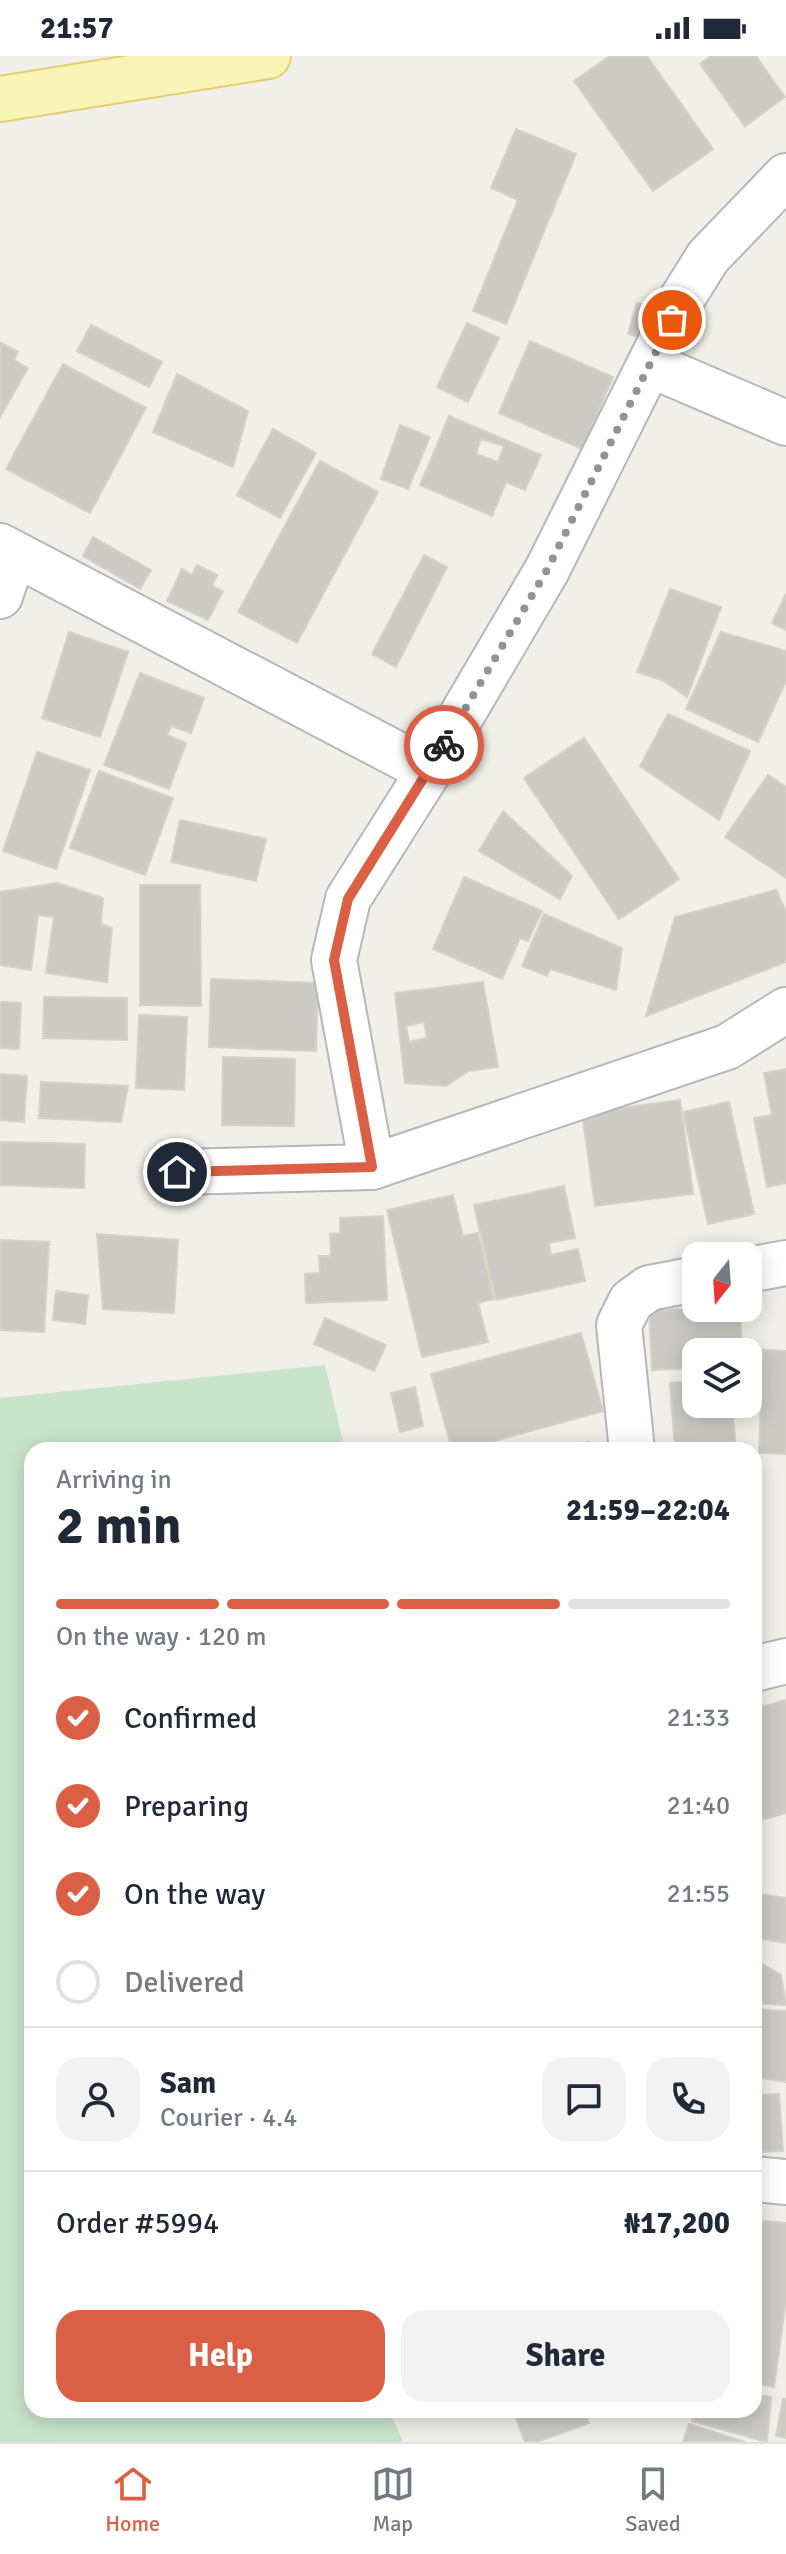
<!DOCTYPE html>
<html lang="en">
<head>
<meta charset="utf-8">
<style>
	:root { --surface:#fff; --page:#f2f2f3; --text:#1f2937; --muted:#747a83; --line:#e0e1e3; --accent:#da5f45 }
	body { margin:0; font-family:Signika,sans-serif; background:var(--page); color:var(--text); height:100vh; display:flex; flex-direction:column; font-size:30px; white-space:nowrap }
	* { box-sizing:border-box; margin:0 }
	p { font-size:26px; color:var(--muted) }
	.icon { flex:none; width:44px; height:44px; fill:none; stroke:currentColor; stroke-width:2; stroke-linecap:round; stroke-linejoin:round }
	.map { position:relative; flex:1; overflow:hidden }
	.details { position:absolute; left:24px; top:1386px; width:738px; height:976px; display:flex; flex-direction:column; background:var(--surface); border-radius:24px; box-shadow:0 4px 20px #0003 }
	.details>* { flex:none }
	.needle { width:52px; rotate:197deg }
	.fabs { position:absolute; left:682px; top:1186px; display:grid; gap:16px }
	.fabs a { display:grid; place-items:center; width:80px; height:80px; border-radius:16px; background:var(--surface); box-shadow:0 4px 20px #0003; font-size:40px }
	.pin { position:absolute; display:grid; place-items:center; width:68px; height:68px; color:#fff; margin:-34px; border:4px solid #fff; border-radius:50%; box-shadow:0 2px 8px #0007 }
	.courier { position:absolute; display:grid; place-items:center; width:80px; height:80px; margin:-40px; border:6px solid #da5f45; border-radius:50%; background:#fff; color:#222; box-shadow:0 2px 10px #0007 }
	.head em { font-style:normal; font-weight:700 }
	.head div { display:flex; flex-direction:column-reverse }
	.head { display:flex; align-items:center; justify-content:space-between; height:136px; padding:0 32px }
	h1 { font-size:52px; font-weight:700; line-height:60px }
	.bar { display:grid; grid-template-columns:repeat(4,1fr); gap:12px 8px; align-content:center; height:96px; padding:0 32px }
	.bar i { height:10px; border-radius:6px; background:var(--line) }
	.bar .current { background:var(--accent) }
	.bar p { grid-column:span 4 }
	.line { display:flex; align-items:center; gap:20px; padding:0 32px; border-top:2px solid var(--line) }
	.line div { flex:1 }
	.round { display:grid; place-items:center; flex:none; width:84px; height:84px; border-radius:24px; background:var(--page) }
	ol { padding:0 32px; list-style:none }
	li { display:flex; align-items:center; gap:24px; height:88px }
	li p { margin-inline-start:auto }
	li .icon { padding:8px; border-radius:50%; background:var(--accent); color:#fff; stroke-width:4 }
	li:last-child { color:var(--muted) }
	li i { width:44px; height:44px; border:4px solid var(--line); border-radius:50% }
	.action { display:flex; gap:16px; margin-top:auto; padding:16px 32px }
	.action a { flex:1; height:92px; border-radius:24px; background:var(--accent); color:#fff; font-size:32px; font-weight:700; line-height:92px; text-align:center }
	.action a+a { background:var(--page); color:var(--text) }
	.status { display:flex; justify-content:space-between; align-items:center; height:56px; padding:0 40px; background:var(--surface); direction:ltr }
	.status svg { height:22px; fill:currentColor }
	.menu { display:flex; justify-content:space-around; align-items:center; height:112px; border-top:2px solid var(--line); background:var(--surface); font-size:22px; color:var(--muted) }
	.menu a { display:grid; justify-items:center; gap:4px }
	.menu .current { color:var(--accent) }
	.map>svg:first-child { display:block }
	.green { fill:#c8e5cb }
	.building { fill:#cccac5; stroke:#d4d1c7; stroke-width:2; fill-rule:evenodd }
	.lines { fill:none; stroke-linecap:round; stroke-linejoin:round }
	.minor-casing { stroke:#b5b7bb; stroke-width:48 }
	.major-casing { stroke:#e5cf6d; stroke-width:48 }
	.minor { stroke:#fff; stroke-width:44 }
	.major { stroke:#f8f4b6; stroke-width:44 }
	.done { stroke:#929394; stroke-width:8; stroke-dasharray:0 14.4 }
	.route { stroke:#da5f45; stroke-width:10 }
</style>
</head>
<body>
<div class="status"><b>21:57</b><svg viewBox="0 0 49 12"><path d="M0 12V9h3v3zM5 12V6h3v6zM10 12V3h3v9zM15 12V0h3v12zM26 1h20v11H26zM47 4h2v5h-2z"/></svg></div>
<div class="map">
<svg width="786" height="2386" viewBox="0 0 786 2386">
	<rect width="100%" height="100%" fill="#f0efe8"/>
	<!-- green -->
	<polygon class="green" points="325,1309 345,1394 32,1394 32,2354 389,2354 403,2386 0,2386 0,1342"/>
	<!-- building -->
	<g class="building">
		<polygon points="610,0 647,0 713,93 653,135 574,25"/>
		<polygon points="711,0 756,0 785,41 745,70 700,8"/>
		<polygon points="516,73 576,98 506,268 473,255 518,144 491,132"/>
		<polygon points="637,247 661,254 652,284 628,278"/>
		<polygon points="467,267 499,282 468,346 437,331"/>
		<polygon points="91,269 162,306 149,331 77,295"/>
		<polygon points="530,285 613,321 582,393 499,357"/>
		<polygon points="0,286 18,296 14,304 28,312 0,361"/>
		<polygon points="63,308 146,352 90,457 6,413"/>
		<polygon points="177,318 248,355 233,411 153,376"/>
		<path d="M449,360L541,399L525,434L506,426L492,460L420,429ZM481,383L504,390L498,406L476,398Z"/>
		<polygon points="400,369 430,381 408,433 381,423"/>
		<polygon points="273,373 316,397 280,462 237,439"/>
		<polygon points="320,405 378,436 297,587 238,556"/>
		<polygon points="93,481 151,514 140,533 83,500"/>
		<polygon points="424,499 447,511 396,611 372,598"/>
		<polygon points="197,509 217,519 212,530 223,535 208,564 167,545 182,513 192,519"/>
		<polygon points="670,533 721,551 687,641 664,625 637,616"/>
		<polygon points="786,538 786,574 772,567"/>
		<polygon points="69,576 128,596 100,681 42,662"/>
		<polygon points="721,576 786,595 786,625 758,686 686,653"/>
		<polygon points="140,617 204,642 191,677 171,670 167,679 186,687 169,733 104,709"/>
		<polygon points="668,658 750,695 719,764 640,710"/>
		<polygon points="584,682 679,823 619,863 524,722"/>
		<polygon points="37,696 90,714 56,813 3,795"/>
		<polygon points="99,715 173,742 145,819 70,792"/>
		<polygon points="768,719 786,731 786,822 725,781"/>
		<polygon points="503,755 572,820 560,843 479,795"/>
		<polygon points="180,764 266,783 256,825 171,806"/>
		<polygon points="464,821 542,855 528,885 520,882 502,923 433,893"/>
		<polygon points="57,827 103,842 101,868 112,872 107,926 46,917 54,861 38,859 31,914 0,909 0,836"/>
		<polygon points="140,829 200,829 201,950 140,949"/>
		<polygon points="776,834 786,855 786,906 646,960 675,861"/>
		<polygon points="544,858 622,892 616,934 550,913 547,920 522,910"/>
		<polygon points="211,923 318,927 316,995 209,991"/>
		<path d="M483,926L498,1011L469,1015L446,1030L405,1027L395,937ZM424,966L427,982L409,986L406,970Z"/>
		<polygon points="44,941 127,942 127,984 43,982"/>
		<polygon points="0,946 21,947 19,993 0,992"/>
		<polygon points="139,959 187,961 184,1034 136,1032"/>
		<polygon points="223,1001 295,1003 294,1070 222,1069"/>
		<polygon points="786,1013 786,1127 767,1131 754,1062 772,1059 764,1017"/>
		<polygon points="0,1018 27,1020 24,1066 0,1064"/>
		<polygon points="41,1026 128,1030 121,1066 39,1062"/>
		<polygon points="680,1044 693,1138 595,1150 582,1057"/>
		<polygon points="729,1046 754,1158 708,1168 683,1056"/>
		<polygon points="0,1086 85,1088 84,1132 0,1129"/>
		<polygon points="564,1130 575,1182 549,1187 551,1199 578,1193 585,1225 496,1244 474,1149"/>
		<polygon points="453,1139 463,1180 478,1177 494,1243 478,1247 488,1286 422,1301 387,1154"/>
		<polygon points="383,1160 387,1244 306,1247 305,1218 320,1217 319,1200 331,1200 330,1178 340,1177 340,1162"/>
		<polygon points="97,1178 178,1184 174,1257 103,1253"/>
		<polygon points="0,1184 49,1186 44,1276 0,1274"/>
		<polygon points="56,1235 88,1239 85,1268 53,1264"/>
		<polygon points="740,1252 742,1296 696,1296 696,1312 652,1314 649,1254"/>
		<polygon points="325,1262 386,1289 374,1315 314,1288"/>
		<polygon points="581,1277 603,1355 462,1394 452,1394 431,1318"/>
		<polygon points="763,1294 786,1295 786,1398 759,1397"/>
		<polygon points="696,1325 696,1348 732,1348 736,1394 675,1394 670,1327"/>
		<polygon points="415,1331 423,1370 400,1376 391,1337"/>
		<polygon points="588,1386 589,1394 547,1394"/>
		<polygon points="758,1484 761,1547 754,1547 754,1485"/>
		<polygon points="786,1644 786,1757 754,1766 754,1653"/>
		<polygon points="754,1837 786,1842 786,1887 762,1883 754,1857"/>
		<polygon points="760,1907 781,1919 786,1949 754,1947 754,1910"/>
		<polygon points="754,1953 786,1955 786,2026 754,2021"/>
		<polygon points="779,2038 783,2095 754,2096 754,2039"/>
		<polygon points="754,2164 786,2167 786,2244 774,2331 754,2327"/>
		<polygon points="754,2338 771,2341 767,2386 692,2365 695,2354 754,2354"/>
		<polygon points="783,2343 786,2343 786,2382 776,2380"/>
		<polygon points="513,2354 583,2354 589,2367 537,2386 525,2386"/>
		<polygon points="689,2368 745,2386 683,2386"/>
	</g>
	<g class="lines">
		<defs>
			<g id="minor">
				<polyline points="651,309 786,367"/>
				<polyline points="0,490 429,715"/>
				<polyline points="0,540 14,499"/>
				<polyline points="372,1111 334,904 348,843 429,715 547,514 683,241 708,201 786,120"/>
				<polyline points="177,1116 372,1111 727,991 786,954"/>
				<polyline points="748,1214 786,1207"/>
				<polyline points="632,1394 619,1269 631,1245 649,1232 696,1223"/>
				<polyline points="754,1613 786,1605"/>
				<polyline points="754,2123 786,2126"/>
			</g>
			<polyline id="major" points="0,43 268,0"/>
		</defs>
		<!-- minor casing -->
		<use href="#minor" class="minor-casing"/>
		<!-- major casing -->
		<use href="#major" class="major-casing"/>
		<!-- minor -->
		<use href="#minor" class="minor"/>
		<!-- major -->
		<use href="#major" class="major"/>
	</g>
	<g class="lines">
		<!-- done -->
		<polyline class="done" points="444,689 547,514 672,264"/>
		<!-- route -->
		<polyline class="route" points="177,1116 372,1111 334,904 348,843 444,689"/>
	</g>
</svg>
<div class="fabs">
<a><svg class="needle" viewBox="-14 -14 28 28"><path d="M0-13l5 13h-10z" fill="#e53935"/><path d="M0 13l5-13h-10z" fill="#747a83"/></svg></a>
<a><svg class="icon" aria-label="layers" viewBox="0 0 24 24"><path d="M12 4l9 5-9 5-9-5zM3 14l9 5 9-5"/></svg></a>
</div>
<div class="pin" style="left:672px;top:264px;background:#ea580c"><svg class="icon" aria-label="bag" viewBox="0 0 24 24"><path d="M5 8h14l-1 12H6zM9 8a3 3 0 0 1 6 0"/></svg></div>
<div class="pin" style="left:177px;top:1116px;background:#1f2937"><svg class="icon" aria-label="home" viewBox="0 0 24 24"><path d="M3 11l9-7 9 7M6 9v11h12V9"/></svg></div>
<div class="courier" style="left:444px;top:689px"><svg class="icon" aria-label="bike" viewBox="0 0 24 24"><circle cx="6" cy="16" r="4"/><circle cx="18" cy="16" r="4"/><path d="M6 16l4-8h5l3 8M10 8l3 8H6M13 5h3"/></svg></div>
<section class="details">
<div class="head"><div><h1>2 min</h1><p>Arriving in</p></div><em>21:59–22:04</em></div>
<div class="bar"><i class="current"></i><i class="current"></i><i class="current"></i><i></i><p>On the way · 120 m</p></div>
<ol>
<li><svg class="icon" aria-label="check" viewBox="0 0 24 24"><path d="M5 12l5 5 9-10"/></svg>Confirmed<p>21:33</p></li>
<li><svg class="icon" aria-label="check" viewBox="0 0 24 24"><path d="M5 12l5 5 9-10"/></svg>Preparing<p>21:40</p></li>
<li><svg class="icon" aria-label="check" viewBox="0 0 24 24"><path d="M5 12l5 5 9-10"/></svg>On the way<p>21:55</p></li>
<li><i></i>Delivered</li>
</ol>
<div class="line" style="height:144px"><a class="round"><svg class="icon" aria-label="person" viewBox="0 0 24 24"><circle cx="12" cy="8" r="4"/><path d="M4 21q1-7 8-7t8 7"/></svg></a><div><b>Sam</b><p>Courier · 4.4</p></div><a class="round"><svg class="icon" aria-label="chat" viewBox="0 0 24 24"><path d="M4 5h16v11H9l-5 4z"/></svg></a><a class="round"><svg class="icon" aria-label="phone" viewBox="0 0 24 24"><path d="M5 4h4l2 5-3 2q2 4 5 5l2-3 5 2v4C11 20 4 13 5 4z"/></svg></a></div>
<div class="line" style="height:104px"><div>Order #5994</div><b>₦17,200</b></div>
<div class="action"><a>Help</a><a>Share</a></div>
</section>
</div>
<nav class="menu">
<a class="current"><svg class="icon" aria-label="home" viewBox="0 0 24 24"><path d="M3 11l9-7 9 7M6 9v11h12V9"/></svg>Home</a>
<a><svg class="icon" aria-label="map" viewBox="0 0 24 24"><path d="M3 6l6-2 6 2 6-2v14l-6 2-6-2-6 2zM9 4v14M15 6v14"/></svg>Map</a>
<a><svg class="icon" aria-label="saved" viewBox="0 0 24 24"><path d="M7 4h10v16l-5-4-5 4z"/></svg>Saved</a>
</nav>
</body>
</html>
